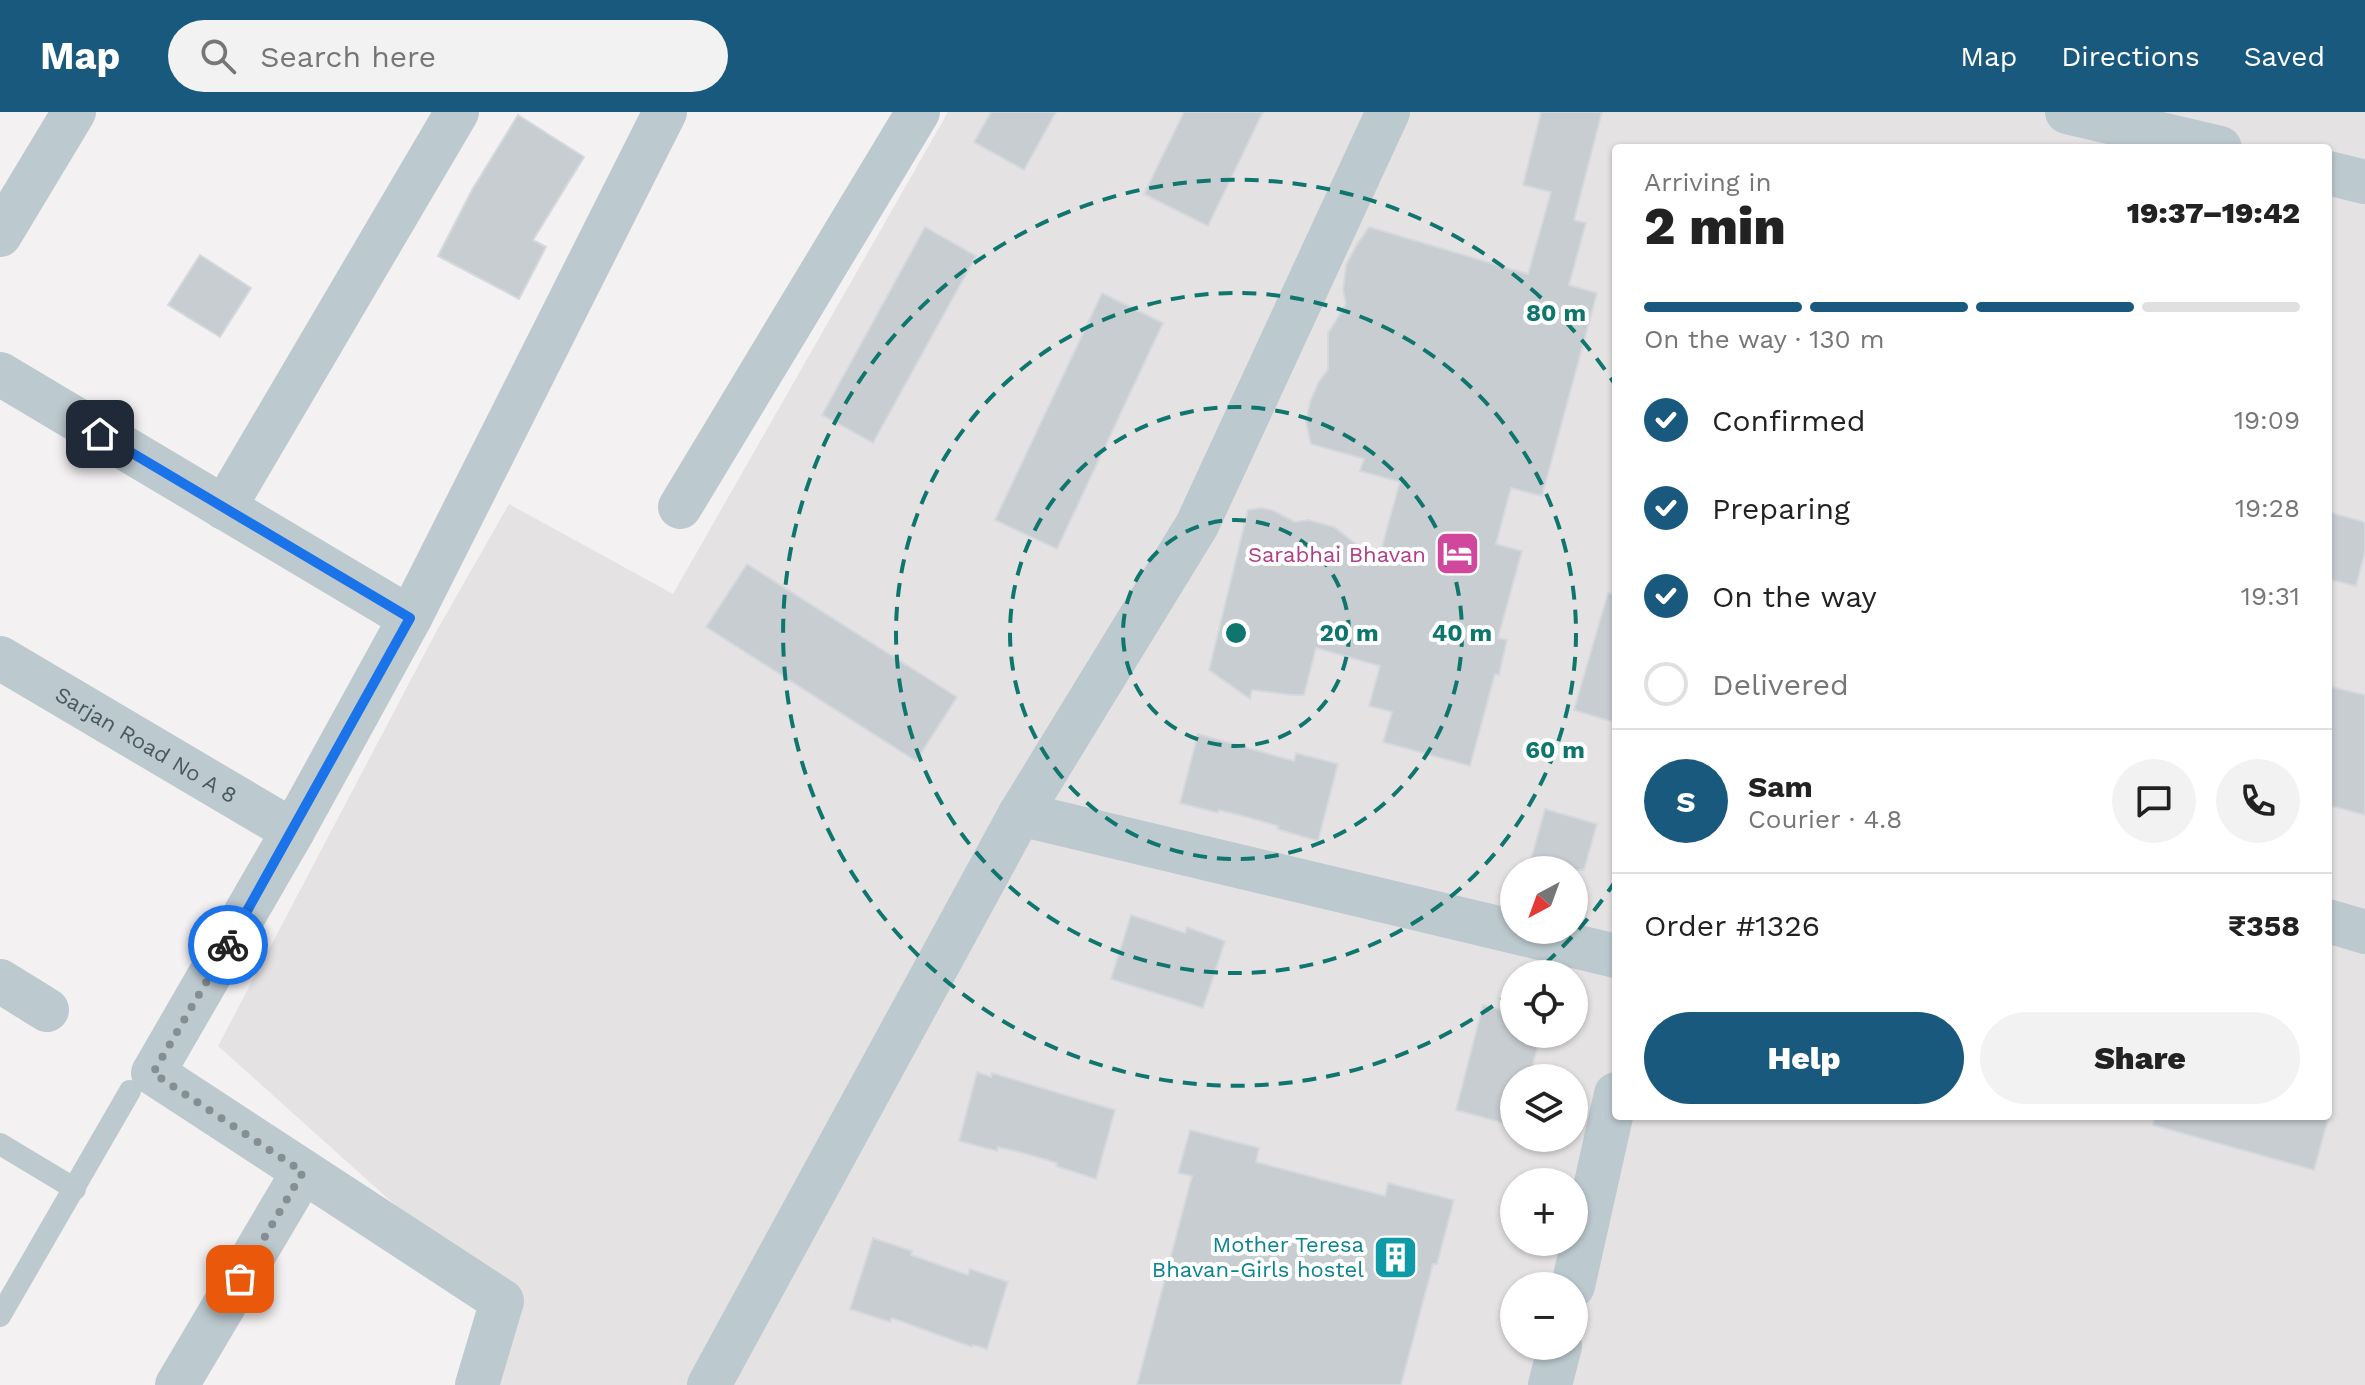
<!DOCTYPE html>
<html lang="en">
<head>
<meta charset="utf-8">
<style>
	:root { --surface:#fff; --page:#f2f2f2; --text:#222; --muted:#767676; --line:#e0e0e0; --accent:#1a597e }
	body { margin:0; font-family:"Work Sans",sans-serif; background:var(--page); color:var(--text); height:100vh; display:flex; flex-direction:column; font-size:30px; white-space:nowrap }
	* { box-sizing:border-box; margin:0 }
	p { font-size:26px; color:var(--muted) }
	.icon { flex:none; width:44px; height:44px; fill:none; stroke:currentColor; stroke-width:2; stroke-linecap:round; stroke-linejoin:round }
	.map { position:relative; flex:1; overflow:hidden }
	.details { position:absolute; left:1612px; top:32px; width:720px; height:976px; display:flex; flex-direction:column; background:var(--surface); border-radius:8px; box-shadow:0 2px 6px #0004 }
	.details>* { flex:none }
	.needle { width:52px; rotate:221deg }
	.tools { position:absolute; left:1500px; top:744px; display:grid; gap:16px }
	.tools a { display:grid; place-items:center; width:88px; height:88px; border-radius:50%; background:var(--surface); box-shadow:0 2px 6px #0004; font-size:40px }
	.pin { position:absolute; display:grid; place-items:center; width:68px; height:68px; color:#fff; margin:-34px; border-radius:16px; box-shadow:0 4px 12px #0006 }
	.courier { position:absolute; display:grid; place-items:center; width:80px; height:80px; margin:-40px; border:6px solid #1a73e8; border-radius:50%; background:#fff; color:#222; box-shadow:0 2px 10px #0007 }
	.summary em { font-style:normal; font-weight:800 }
	.summary div { display:flex; flex-direction:column-reverse }
	.summary { display:flex; align-items:center; justify-content:space-between; height:136px; padding:0 32px }
	h1 { font-size:52px; font-weight:800; line-height:60px }
	.bar { display:grid; grid-template-columns:repeat(4,1fr); gap:12px 8px; align-content:center; height:96px; padding:0 32px }
	.bar i { height:10px; border-radius:6px; background:var(--line) }
	.bar .active { background:var(--accent) }
	.bar p { grid-column:span 4 }
	.line { display:flex; align-items:center; gap:20px; padding:0 32px; border-top:2px solid var(--line) }
	.line div { flex:1 }
	.round { display:grid; place-items:center; flex:none; width:84px; height:84px; border-radius:42px; background:var(--page) }
	ol { padding:0 32px; list-style:none }
	li { display:flex; align-items:center; gap:24px; height:88px }
	li p { margin-inline-start:auto }
	li .icon { padding:8px; border-radius:50%; background:var(--accent); color:#fff; stroke-width:4 }
	li:last-child { color:var(--muted) }
	li i { width:44px; height:44px; border:4px solid var(--line); border-radius:50% }
	.cta { display:flex; gap:16px; margin-top:auto; padding:16px 32px }
	.cta a { flex:1; height:92px; border-radius:48px; background:var(--accent); color:#fff; font-size:32px; font-weight:800; line-height:92px; text-align:center }
	.cta a+a { background:var(--page); color:var(--text) }
	header { display:flex; align-items:center; gap:48px; box-sizing:border-box; height:112px; padding:0 40px; background:var(--accent); color:#fff }
	header strong { font-size:38px }
	nav { display:flex; gap:44px; margin-inline-start:auto; font-size:28px }
	.search { width:560px; height:72px; background:var(--page); display:flex; align-items:center; gap:20px; box-sizing:border-box; padding:0 28px; border-radius:44px; color:var(--muted); font-size:30px }
	.map>svg:first-child { display:block }
	.education { fill:#e5e2e4; fill-rule:evenodd }
	.building { fill:#c8cdd1; stroke:#d5d9dd; stroke-width:2 }
	.lines { fill:none; stroke-linecap:round; stroke-linejoin:round }
	.lane { stroke:#bcc9ce; stroke-width:22 }
	.street { stroke:#bcc9ce; stroke-width:44 }
	.done { stroke:#848e93; stroke-width:8; stroke-dasharray:0 14.4 }
	.route { stroke:#1a73e8; stroke-width:10 }
	.ring { fill:none; stroke:#0f766e; stroke-width:4; stroke-dasharray:14 10 }
	.labels { text-anchor:middle; stroke-width:8; stroke-linejoin:round; paint-order:stroke }
	.hotel-label { font-size:22px; fill:#b23c85; stroke:#fff; text-anchor:end }
	.street-label { font-size:22px; fill:#485960; stroke:#fff }
	.culture-label { font-size:22px; fill:#0d838f; stroke:#fff; text-anchor:end }
	.centre { fill:#0f766e; stroke:#fff; stroke-width:4 }
	.ring-label { font-size:24px; text-anchor:middle; font-weight:bold; fill:#0f766e; stroke:#fff; stroke-width:8; stroke-linejoin:round; paint-order:stroke }
</style>
</head>
<body>
<header>
<strong>Map</strong>
<div class="search"><svg class="icon" aria-label="search" viewBox="0 0 24 24"><circle cx="10" cy="10" r="6"/><path d="M15 15l6 6"/></svg>Search here</div>
<nav><a>Map</a><a>Directions</a><a>Saved</a></nav>
</header>
<div class="map">
<svg width="2365" height="1273" viewBox="0 0 2365 1273">
	<rect width="100%" height="100%" fill="#f4f1f2"/>
	<!-- education -->
	<path class="education" d="M948,0H2365V1273H477L502,1189L218,934L436,520L509,392L673,482ZM1616,36H2328V1004H1616ZM1514,758H1574V818H1514ZM1514,862H1574V922H1514ZM1514,966H1574V1026H1514ZM1514,1070H1574V1130H1514ZM1514,1174H1574V1234H1514Z"/>
	<!-- building -->
	<g class="building">
		<polygon points="991,0 1056,0 1024,58 974,30"/>
		<polygon points="1184,0 1263,0 1208,114 1144,82"/>
		<polygon points="1541,0 1602,0 1574,108 1586,111 1569,173 1597,181 1542,384 1511,376 1496,432 1522,439 1498,526 1507,528 1499,563 1495,562 1470,654 1383,630 1392,600 1369,594 1380,554 1316,536 1304,583 1291,583 1252,578 1250,587 1209,558 1248,398 1261,396 1272,398 1295,410 1308,408 1334,415 1378,449 1400,370 1360,359 1364,347 1311,332 1306,310 1310,290 1319,269 1328,258 1328,221 1346,192 1343,178 1346,153 1356,134 1369,115 1528,162 1551,80 1523,73"/>
		<polygon points="518,3 584,45 533,128 546,135 519,187 438,144 472,78"/>
		<polygon points="925,115 976,144 873,331 822,303"/>
		<polygon points="200,143 251,176 220,225 168,193"/>
		<polygon points="1102,181 1163,211 1057,437 995,408"/>
		<polygon points="2328,400 2365,410 2365,440 2356,474 2328,467"/>
		<polygon points="747,452 957,585 916,649 706,515"/>
		<polygon points="1608,481 1616,482 1616,611 1574,598"/>
		<polygon points="2328,574 2365,583 2365,703 2328,693"/>
		<polygon points="1198,622 1294,649 1296,641 1338,652 1318,729 1277,717 1278,714 1250,706 1219,698 1218,701 1180,691"/>
		<polygon points="1545,697 1597,712 1584,758 1528,758"/>
		<polygon points="1131,803 1185,821 1187,815 1225,829 1203,896 1111,867"/>
		<polygon points="1483,893 1514,901 1514,922 1541,922 1529,966 1514,966 1514,1014 1456,998"/>
		<polygon points="977,960 991,965 992,961 1115,998 1096,1067 1056,1054 1057,1051 1027,1042 998,1035 997,1039 959,1029"/>
		<polygon points="2154,1004 2329,1004 2314,1058 2153,1013"/>
		<polygon points="1190,1018 1259,1036 1256,1050 1385,1084 1388,1071 1454,1088 1437,1152 1433,1152 1401,1273 1137,1273 1192,1064 1178,1061"/>
		<polygon points="873,1126 912,1139 911,1143 968,1163 970,1157 1008,1170 987,1237 973,1233 972,1235 892,1206 890,1210 850,1197"/>
	</g>
	<g class="lines">
		<!-- lane -->
		<g class="lane">
			<polyline points="0,1032 75,1077"/>
			<polyline points="0,1204 130,979"/>
		</g>
		<!-- street -->
		<g class="street">
			<polyline points="2067,0 2220,36"/>
			<polyline points="2328,61 2365,70"/>
			<polyline points="0,123 74,0"/>
			<polyline points="0,262 410,506"/>
			<polyline points="680,395 918,0"/>
			<polyline points="224,396 457,0"/>
			<path id="s1" d="M0,546L293,719"/>
			<polyline points="1020,702 1616,844"/>
			<polyline points="2328,809 2365,820"/>
			<polyline points="0,869 47,898"/>
			<polyline points="1573,1174 1616,982"/>
			<polyline points="177,1273 303,1060"/>
			<polyline points="477,1273 502,1189 153,961 293,719 410,506 665,0"/>
			<polyline points="709,1273 1020,702 1197,413 1388,0"/>
			<polyline points="1550,1273 1560,1234"/>
		</g>
	</g>
	<g class="lines">
		<!-- done -->
		<polyline class="done" points="228,833 153,961 303,1060 240,1167"/>
		<!-- route -->
		<polyline class="route" points="100,322 410,506 228,833"/>
	</g>
	<!-- distance rings -->
	<g class="ring">
		<circle cx="1236" cy="521" r="113"/>
		<circle cx="1236" cy="521" r="226"/>
		<circle cx="1236" cy="521" r="340"/>
		<path d="M1616 768A453 453 0 0 1 1536 860M1512 880A453 453 0 1 1 1616 274"/>
	</g>
	<!-- icons -->
	<defs>
		<symbol id="hotel-square" viewBox="-11 -11 22 22"><rect x="-9" y="-9" width="18" height="18" rx="4" fill="#d1479c" stroke="#fff"/><path d="M-6-4.5h1.5V1H6V5H4.5V3h-9V5H-6ZM-4 0a1.8 1.8 0 1 1 3.6 0ZM.5 0V-2.5h3Q6-2.5 6 0Z" fill="#fff"/></symbol>
		<symbol id="building-square" viewBox="-11 -11 22 22"><rect x="-9" y="-9" width="18" height="18" rx="4" fill="#0f9aa8" stroke="#fff"/><path d="M-4-6H4V6H1V3H-1V6H-4ZM-2.5-4.3h1.7v1.8h-1.7ZM.8-4.3h1.7v1.8H.8ZM-2.5-1h1.7V.8h-1.7ZM.8-1h1.7V.8H.8Z" fill="#fff"/></symbol>
	</defs>
	<g fill-rule="evenodd">
		<use href="#hotel-square" x="1432" y="416" width="51" height="51"/>
		<use href="#building-square" x="1370" y="1120" width="51" height="51"/>
	</g>
	<g class="labels">
		<!-- hotel labels -->
		<g class="hotel-label">
			<text x="1426" y="450">Sarabhai Bhavan</text>
		</g>
		<!-- street labels -->
		<g class="street-label">
			<text dy="8" stroke="none"><textPath href="#s1" startOffset="170">Sarjan Road No A 8</textPath></text>
		</g>
		<!-- culture labels -->
		<g class="culture-label">
			<text x="1364" y="1140">Mother Teresa<tspan x="1364" dy="25">Bhavan-Girls hostel</tspan></text>
		</g>
	</g>
	<circle cx="1236" cy="521" r="12" class="centre"/>
	<g class="ring-label">
		<text x="1556" y="209">80 m</text>
		<text x="1349" y="529">20 m</text>
		<text x="1462" y="529">40 m</text>
		<text x="1555" y="646">60 m</text>
	</g>
</svg>
<div class="tools">
<a><svg class="needle" viewBox="-14 -14 28 28"><path d="M0-13l5 13h-10z" fill="#e53935"/><path d="M0 13l5-13h-10z" fill="#767676"/></svg></a>
<a><svg class="icon" aria-label="locate" viewBox="0 0 24 24"><circle cx="12" cy="12" r="6"/><path d="M12 2v4M12 18v4M2 12h4M18 12h4"/></svg></a>
<a><svg class="icon" aria-label="layers" viewBox="0 0 24 24"><path d="M12 4l9 5-9 5-9-5zM3 14l9 5 9-5"/></svg></a>
<a>+</a>
<a>−</a>
</div>
<div class="pin" style="left:240px;top:1167px;background:#ea580c"><svg class="icon" aria-label="bag" viewBox="0 0 24 24"><path d="M5 8h14l-1 12H6zM9 8a3 3 0 0 1 6 0"/></svg></div>
<div class="pin" style="left:100px;top:322px;background:#1f2937"><svg class="icon" aria-label="home" viewBox="0 0 24 24"><path d="M3 11l9-7 9 7M6 9v11h12V9"/></svg></div>
<div class="courier" style="left:228px;top:833px"><svg class="icon" aria-label="bike" viewBox="0 0 24 24"><circle cx="6" cy="16" r="4"/><circle cx="18" cy="16" r="4"/><path d="M6 16l4-8h5l3 8M10 8l3 8H6M13 5h3"/></svg></div>
<section class="details">
<div class="summary"><div><h1>2 min</h1><p>Arriving in</p></div><em>19:37–19:42</em></div>
<div class="bar"><i class="active"></i><i class="active"></i><i class="active"></i><i></i><p>On the way · 130 m</p></div>
<ol>
<li><svg class="icon" aria-label="check" viewBox="0 0 24 24"><path d="M5 12l5 5 9-10"/></svg>Confirmed<p>19:09</p></li>
<li><svg class="icon" aria-label="check" viewBox="0 0 24 24"><path d="M5 12l5 5 9-10"/></svg>Preparing<p>19:28</p></li>
<li><svg class="icon" aria-label="check" viewBox="0 0 24 24"><path d="M5 12l5 5 9-10"/></svg>On the way<p>19:31</p></li>
<li><i></i>Delivered</li>
</ol>
<div class="line" style="height:144px"><b class="round" style="background:var(--accent);color:#fff">S</b><div><b>Sam</b><p>Courier · 4.8</p></div><a class="round"><svg class="icon" aria-label="chat" viewBox="0 0 24 24"><path d="M4 5h16v11H9l-5 4z"/></svg></a><a class="round"><svg class="icon" aria-label="phone" viewBox="0 0 24 24"><path d="M5 4h4l2 5-3 2q2 4 5 5l2-3 5 2v4C11 20 4 13 5 4z"/></svg></a></div>
<div class="line" style="height:104px"><div>Order #1326</div><b>₹358</b></div>
<div class="cta"><a>Help</a><a>Share</a></div>
</section>
</div>
</body>
</html>
